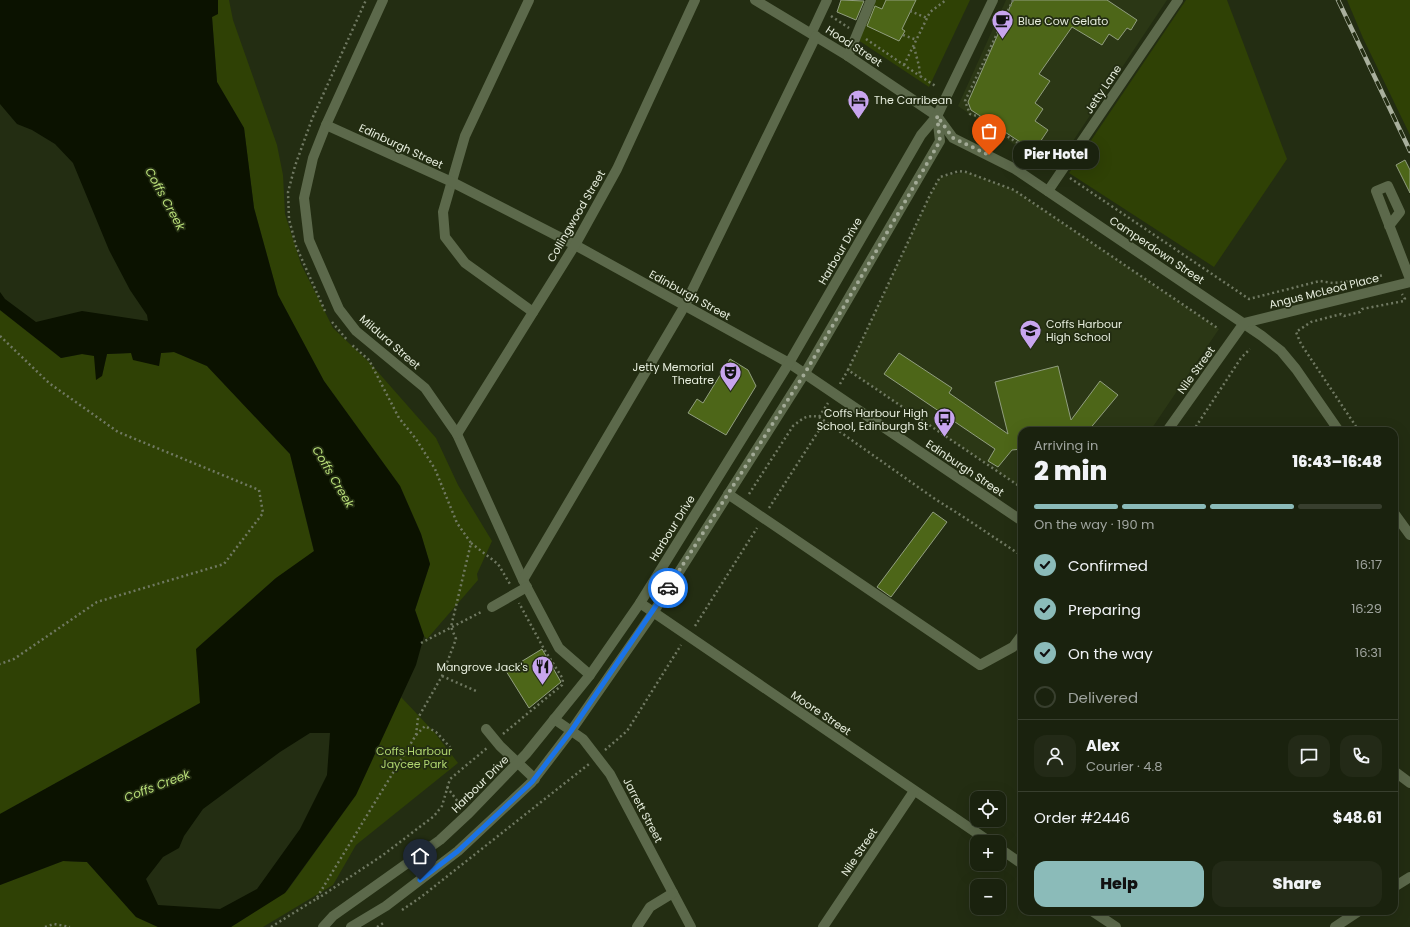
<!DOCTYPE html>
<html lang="en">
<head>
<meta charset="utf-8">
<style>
	:root { --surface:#1a220e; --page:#232a17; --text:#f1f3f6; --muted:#9fa49e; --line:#383f2e; --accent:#8bbbb9 }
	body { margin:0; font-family:Poppins,sans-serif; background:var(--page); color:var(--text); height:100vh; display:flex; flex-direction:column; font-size:15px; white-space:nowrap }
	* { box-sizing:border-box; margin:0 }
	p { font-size:13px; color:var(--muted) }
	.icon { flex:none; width:22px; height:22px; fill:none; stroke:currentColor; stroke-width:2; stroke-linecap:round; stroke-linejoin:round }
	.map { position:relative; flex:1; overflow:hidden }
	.drawer { position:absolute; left:1018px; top:427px; width:380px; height:488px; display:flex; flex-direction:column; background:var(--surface); border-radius:12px; box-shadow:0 4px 16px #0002,0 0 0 1px var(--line) }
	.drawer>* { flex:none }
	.fabs { position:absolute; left:970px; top:791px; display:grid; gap:8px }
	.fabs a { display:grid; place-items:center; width:36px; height:36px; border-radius:8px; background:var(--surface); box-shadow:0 4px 16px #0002,0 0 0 1px var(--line); font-size:20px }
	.pin { position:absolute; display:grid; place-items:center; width:34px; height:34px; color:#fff; margin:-41px -17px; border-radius:50% 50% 50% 0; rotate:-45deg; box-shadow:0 0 4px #0007 }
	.pin .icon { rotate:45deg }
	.courier { position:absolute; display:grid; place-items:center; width:40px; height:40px; margin:-20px; border:3px solid #1a73e8; border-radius:50%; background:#fff; color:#222; box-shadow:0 1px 5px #0007 }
	.bubble { position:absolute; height:28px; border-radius:12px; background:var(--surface); box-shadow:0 4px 16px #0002,0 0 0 1px var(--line); font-size:13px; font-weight:800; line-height:28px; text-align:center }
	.summary em { font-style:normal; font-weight:800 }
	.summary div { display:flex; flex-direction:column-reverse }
	.summary { display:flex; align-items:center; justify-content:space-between; height:68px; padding:0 16px }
	h1 { font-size:26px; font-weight:800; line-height:30px }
	.bar { display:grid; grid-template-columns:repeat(4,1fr); gap:6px 4px; align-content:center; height:48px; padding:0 16px }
	.bar i { height:5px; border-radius:3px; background:var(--line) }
	.bar .selected { background:var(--accent) }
	.bar p { grid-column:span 4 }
	.line { display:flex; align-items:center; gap:10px; padding:0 16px; border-top:1px solid var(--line) }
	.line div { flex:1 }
	.round { display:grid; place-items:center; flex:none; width:42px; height:42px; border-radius:12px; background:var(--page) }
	ol { padding:0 16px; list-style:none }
	li { display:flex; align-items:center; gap:12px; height:44px }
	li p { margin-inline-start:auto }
	li .icon { padding:4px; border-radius:50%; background:var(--accent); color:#111; stroke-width:4 }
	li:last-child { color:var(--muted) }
	li i { width:22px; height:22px; border:2px solid var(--line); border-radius:50% }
	.primary-button { display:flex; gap:8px; margin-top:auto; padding:8px 16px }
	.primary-button a { flex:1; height:46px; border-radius:12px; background:var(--accent); color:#111; font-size:16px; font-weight:800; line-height:46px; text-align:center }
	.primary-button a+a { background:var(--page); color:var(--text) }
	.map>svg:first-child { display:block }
	.built { fill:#2b3715 }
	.green { fill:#2f4105 }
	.water { fill:#0b1200; fill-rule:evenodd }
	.building { fill:#4d6618; stroke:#919e7f }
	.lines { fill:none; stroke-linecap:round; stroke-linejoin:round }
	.path { stroke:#707962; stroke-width:2.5; stroke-dasharray:2 3; stroke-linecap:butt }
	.minor { stroke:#5c694b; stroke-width:10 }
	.rail-casing { stroke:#a9b09d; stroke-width:4.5 }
	.rail { stroke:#232d12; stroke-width:3; stroke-dasharray:9; stroke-linecap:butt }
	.done { stroke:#a2aa96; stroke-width:4; stroke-dasharray:0 7.2 }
	.route { stroke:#1a73e8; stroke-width:5 }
	.labels { text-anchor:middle; stroke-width:3.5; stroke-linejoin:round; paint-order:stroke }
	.poi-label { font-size:11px; fill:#e6eddd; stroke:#232d12; text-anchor:start }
	.street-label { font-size:11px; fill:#e6eddd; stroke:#232d12 }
	.park-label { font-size:11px; fill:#afd56f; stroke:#232d12 }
	.water-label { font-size:12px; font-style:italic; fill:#b9df79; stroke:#232d12 }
</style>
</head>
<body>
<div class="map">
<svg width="1410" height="927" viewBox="0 0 1410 927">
	<rect width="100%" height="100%" fill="#232d12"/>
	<!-- built -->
	<g class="built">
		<polygon points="1006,0 1167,0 1053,171 958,106"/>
		<polygon points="966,172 1014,190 1219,329 1150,431 1022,431 1022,488 848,370 930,195 940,177"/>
	</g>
	<!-- green -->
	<g class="green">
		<polygon points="218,0 229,0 233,20 277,145 283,175 285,214 301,264 333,328 370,363 436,438 458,485 492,541 477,574 478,580 427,639 424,636 415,610 430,564 421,534 400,486 324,381 278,295 254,208 244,128 217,82 212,17 218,13"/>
		<polygon points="875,0 970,0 929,87 858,40"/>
		<polygon points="1186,0 1227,0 1287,159 1214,267 1069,173"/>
		<polygon points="1347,0 1410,0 1410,135 1363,38"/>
		<polygon points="0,310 61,358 82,354 94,355 102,376 107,354 131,353 159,366 161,353 174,352 207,366 290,454 314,552 276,578 197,648 200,703 0,814"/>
		<polygon points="401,697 435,733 458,763 356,845 333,885 263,927 231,927 287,891 356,795"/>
		<polygon points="63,861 87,862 136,917 158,927 0,927 0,885"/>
	</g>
	<!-- water -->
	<path class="water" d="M0,0H218V14L212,17L217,82L244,128L254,208L278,295L324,381L400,486L421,534L430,564L415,610L424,636L416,665L356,795L285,893L231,927H158L136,917L87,862L63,861L0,885V814L200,703L196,649L276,578L314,551L290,454L207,366L174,352L161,353L159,366L133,360L131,353L107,354L102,376L96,380L94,356L82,354L61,358L0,310V292L5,299L36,322L82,311L148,321L147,315L130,290L109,250L73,163L55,144L32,130L17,124L0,104ZM310,733H330L327,775L300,829L257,889L220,909L158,905L146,879L163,857L179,848L184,836L203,809L280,752Z"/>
	<!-- building -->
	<g class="building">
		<polygon points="841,0 864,1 856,20 837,12"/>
		<polygon points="886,0 916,0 902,29 905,31 899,41 867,26 875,6 882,9"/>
		<polygon points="1013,0 1107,0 1137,20 1131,30 1127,28 1118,40 1109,34 1102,45 1072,27 1039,74 1050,81 1035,103 1043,109 1035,121 1048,130 1034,151 971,110 968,102"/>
		<polygon points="1405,160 1410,170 1410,193 1396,165"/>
		<polygon points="899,353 952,388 949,393 1008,434 995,382 1058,366 1071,420 1100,381 1118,395 1088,431 1022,431 1022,449 1012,450 998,467 988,461 995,449 884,374"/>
		<polygon points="730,359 748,370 756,386 726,435 688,413 697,399 703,403"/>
		<polygon points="933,512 947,522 891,597 877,587"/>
		<polygon points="542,649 561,682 529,708 506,671"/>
	</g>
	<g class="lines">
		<!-- path -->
		<g class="path">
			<polyline points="1013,0 965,101 970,114 977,116 1052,166"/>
			<polyline points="910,11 927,18"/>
			<polyline points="831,16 849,28"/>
			<polyline points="903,35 917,40"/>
			<polyline points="866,39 920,76"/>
			<polyline points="914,47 919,66 920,76 937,87"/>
			<polyline points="904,65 930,12 946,0"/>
			<polyline points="1070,178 1249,299 1320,281 1333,283 1359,280 1384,275"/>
			<polyline points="325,311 296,246 289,219 288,192 295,166 312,119 366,0"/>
			<polyline points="332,322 348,341"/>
			<polyline points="0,336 49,383 118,432 259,490 263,513 224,564 97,602 14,659 0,664"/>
			<polyline points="840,384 848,370"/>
			<polyline points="819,417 935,499 962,516 1022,556"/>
			<polyline points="1193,431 1241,358 1250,349"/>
			<polyline points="1359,431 1301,344 1296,332 1311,322 1341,314 1344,316 1360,312 1362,309 1404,301 1405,299 1402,294"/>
			<polyline points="1022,488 848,370 930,195 940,177 959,171 966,172 1014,190 1219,329"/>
			<path d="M749,494L793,426C802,419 807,414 819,417L828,403"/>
			<polyline points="769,508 825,421"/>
			<polyline points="471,543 498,564 510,584"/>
			<polyline points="695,626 757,528"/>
			<polyline points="421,643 483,611"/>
			<polyline points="442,676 476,691"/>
			<polyline points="503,734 562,685 563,679 544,649 519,603"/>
			<polyline points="416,735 425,726 436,732 450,747"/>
			<polyline points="605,750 627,731 681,645"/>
			<polyline points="447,787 461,806"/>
			<polyline points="317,899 383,855 434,816 442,806 450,779 487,748"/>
			<polyline points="402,910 421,897 589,764"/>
			<polyline points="45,927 54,924 70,927"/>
			<polyline points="271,927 316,899 416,735 418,718 442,676 456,639 451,627 471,543 457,523 435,469 416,439 399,418 369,360 352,345"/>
			<polyline points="377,927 385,922"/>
		</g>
		<!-- minor -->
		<g class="minor">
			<polyline points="383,0 326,125 313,158 304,198 309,240 339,309 356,331 425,388 457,434 523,580 551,633 559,648 590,675"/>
			<polyline points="529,0 465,136 443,212 445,237 465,263 533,312"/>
			<polyline points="755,0 848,56 937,116 953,138 1015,169 1262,336 1281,351 1296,369 1339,431"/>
			<polyline points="812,32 827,0"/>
			<polyline points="848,56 871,0"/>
			<polyline points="326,125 452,182 575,245 789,363 1022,521"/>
			<polyline points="1048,191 1178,0"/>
			<polyline points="1389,226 1400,212 1388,186 1376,191 1410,279"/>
			<polyline points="1167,431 1244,323 1410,282"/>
			<polyline points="457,434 575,245 617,169 695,0"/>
			<polyline points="728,494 980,665 1013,647 1022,635"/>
			<polyline points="1394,513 1410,535"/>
			<polyline points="523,580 684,307 816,36"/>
			<polyline points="640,603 990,842"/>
			<polyline points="492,607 527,587"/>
			<polyline points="554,719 583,739 610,774 691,927"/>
			<polyline points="486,729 500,746 535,779"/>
			<polyline points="1394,771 1410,783"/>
			<polyline points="999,848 1022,864"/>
			<polyline points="1394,887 1410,877"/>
			<polyline points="1092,911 1116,927"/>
			<polyline points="323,927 333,916 440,840 469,813 526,754 590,675 640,603 789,363 921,135 937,116 993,0"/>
			<polyline points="351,927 386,906 458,851 532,782 571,731 653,613 805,373 940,141 937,116"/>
			<polyline points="637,927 650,907 673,893"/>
			<polyline points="823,927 914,791"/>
			<polyline points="1335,927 1359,911"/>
		</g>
		<defs>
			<polyline id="rail" points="1338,0 1410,151"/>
		</defs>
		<!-- rail casing -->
		<use href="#rail" class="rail-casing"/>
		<!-- rail -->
		<use href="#rail" class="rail"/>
	</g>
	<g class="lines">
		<!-- done -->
		<polyline class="done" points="668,588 805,373 899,212 940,141 937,116 953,138 989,155"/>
		<!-- route -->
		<polyline class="route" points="420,880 458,851 532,782 571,731 668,588"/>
	</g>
	<!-- icons -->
	<defs>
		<symbol id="cafe-pin" viewBox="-11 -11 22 30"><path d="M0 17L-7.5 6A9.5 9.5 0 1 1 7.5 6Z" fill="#c8a5ee" stroke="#232d12"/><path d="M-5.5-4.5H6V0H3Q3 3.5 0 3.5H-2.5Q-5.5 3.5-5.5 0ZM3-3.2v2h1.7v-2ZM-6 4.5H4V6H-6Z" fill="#111"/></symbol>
		<symbol id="hotel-pin" viewBox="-11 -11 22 30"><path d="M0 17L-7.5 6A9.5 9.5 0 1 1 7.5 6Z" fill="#c8a5ee" stroke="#232d12"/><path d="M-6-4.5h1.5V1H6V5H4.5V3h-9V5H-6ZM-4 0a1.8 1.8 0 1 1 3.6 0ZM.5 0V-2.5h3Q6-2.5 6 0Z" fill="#111"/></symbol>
		<symbol id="school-pin" viewBox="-11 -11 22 30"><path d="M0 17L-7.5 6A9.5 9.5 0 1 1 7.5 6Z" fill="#c8a5ee" stroke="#232d12"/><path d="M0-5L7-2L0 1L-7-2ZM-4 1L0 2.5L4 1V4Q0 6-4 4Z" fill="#111"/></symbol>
		<symbol id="theatre-pin" viewBox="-11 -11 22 30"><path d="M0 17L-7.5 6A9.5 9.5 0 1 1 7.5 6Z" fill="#c8a5ee" stroke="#232d12"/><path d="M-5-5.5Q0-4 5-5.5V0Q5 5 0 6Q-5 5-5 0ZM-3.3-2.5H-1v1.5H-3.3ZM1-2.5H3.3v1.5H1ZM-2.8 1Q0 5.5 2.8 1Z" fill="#111"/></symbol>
		<symbol id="bus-pin" viewBox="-11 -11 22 30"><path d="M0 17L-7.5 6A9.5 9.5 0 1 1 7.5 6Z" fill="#c8a5ee" stroke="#232d12"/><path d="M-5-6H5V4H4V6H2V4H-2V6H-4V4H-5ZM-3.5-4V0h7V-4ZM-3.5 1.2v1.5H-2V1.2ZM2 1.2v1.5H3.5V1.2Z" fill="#111"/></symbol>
		<symbol id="restaurant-pin" viewBox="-11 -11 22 30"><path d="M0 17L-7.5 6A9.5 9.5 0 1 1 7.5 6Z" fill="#c8a5ee" stroke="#232d12"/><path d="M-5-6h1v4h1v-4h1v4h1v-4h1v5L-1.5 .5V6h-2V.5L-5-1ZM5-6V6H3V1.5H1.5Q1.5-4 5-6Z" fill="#111"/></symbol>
	</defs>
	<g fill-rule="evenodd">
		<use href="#cafe-pin" x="990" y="8" width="25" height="34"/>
		<use href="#hotel-pin" x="846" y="88" width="25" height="34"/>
		<use href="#school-pin" x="1018" y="318" width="25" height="34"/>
		<use href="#theatre-pin" x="718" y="360" width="25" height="34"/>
		<use href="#bus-pin" x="932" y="406" width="25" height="34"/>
		<use href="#restaurant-pin" x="530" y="654" width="25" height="34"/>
	</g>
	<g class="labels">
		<!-- poi labels -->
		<g class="poi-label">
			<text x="1018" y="25">Blue Cow Gelato</text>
			<text x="874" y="104">The Carribean</text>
			<text x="1046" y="328">Coffs Harbour<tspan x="1046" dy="13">High School</tspan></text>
			<text x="714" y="371" text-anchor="end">Jetty Memorial<tspan x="714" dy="13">Theatre</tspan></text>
			<text x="928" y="417" text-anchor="end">Coffs Harbour High<tspan x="928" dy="13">School, Edinburgh St</tspan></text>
			<text x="528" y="671" text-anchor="end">Mangrove Jack's</text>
		</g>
		<!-- street labels -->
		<g class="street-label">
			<text transform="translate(854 46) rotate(33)" y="4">Hood Street</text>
			<text transform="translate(1103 89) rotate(-56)" y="4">Jetty Lane</text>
			<text transform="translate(401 146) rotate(25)" y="4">Edinburgh Street</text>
			<text transform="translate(576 216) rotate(-60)" y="4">Collingwood Street</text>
			<text transform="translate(1157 250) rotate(34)" y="4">Camperdown Street</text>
			<text transform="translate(840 251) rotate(-60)" y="4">Harbour Drive</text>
			<text transform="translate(1324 291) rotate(-14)" y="4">Angus McLeod Place</text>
			<text transform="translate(690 295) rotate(29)" y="4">Edinburgh Street</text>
			<text transform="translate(390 342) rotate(41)" y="4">Mildura Street</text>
			<text transform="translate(1196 370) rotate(-54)" y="4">Nile Street</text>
			<text transform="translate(965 468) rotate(34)" y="4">Edinburgh Street</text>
			<text transform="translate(672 528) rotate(-58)" y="4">Harbour Drive</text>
			<text transform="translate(821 713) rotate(34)" y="4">Moore Street</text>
			<text transform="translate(480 784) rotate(-45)" y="4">Harbour Drive</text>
			<text transform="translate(643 810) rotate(62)" y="4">Jarrett Street</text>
			<text transform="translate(859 852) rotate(-56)" y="4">Nile Street</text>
		</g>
		<!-- park labels -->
		<g class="park-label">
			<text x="414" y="755">Coffs Harbour<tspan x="414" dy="13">Jaycee Park</tspan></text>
		</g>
		<!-- water labels -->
		<g class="water-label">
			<text transform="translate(165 199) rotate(61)" y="4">Coffs Creek</text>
			<text transform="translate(333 477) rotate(59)" y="4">Coffs Creek</text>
			<text transform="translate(157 786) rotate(-21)" y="4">Coffs Creek</text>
		</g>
	</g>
</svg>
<div class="fabs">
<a><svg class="icon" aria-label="locate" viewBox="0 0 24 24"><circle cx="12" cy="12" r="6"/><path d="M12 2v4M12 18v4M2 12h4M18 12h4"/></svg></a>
<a>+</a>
<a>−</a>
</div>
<div class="pin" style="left:989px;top:155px;background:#ea580c"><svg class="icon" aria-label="bag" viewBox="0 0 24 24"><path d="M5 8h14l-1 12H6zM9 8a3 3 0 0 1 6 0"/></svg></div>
<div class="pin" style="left:420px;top:880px;background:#1f2937"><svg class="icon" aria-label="home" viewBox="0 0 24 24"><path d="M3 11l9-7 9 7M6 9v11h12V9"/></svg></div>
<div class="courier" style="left:668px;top:588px"><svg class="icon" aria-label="car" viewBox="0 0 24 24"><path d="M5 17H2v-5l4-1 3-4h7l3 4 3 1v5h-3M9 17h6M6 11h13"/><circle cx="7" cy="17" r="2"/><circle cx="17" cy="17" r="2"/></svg></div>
<div class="bubble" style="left:1013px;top:141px;width:86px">Pier Hotel</div>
<section class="drawer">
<div class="summary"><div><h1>2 min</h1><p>Arriving in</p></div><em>16:43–16:48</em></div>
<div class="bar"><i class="selected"></i><i class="selected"></i><i class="selected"></i><i></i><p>On the way · 190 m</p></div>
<ol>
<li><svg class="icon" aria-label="check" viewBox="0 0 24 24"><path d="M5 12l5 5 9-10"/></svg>Confirmed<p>16:17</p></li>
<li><svg class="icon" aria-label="check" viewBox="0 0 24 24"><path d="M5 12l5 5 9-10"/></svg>Preparing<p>16:29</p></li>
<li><svg class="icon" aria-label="check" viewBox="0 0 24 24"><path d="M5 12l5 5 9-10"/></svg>On the way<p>16:31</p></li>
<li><i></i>Delivered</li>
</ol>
<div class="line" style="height:72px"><a class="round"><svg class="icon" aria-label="person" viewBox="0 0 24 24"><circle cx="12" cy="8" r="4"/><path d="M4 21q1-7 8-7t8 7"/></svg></a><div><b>Alex</b><p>Courier · 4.8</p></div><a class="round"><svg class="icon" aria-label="chat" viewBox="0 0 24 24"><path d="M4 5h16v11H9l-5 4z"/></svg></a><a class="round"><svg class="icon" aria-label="phone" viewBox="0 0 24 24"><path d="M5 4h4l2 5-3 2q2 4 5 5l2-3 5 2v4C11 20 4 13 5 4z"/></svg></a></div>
<div class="line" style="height:52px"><div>Order #2446</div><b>$48.61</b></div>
<div class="primary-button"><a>Help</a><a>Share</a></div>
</section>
</div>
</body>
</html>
